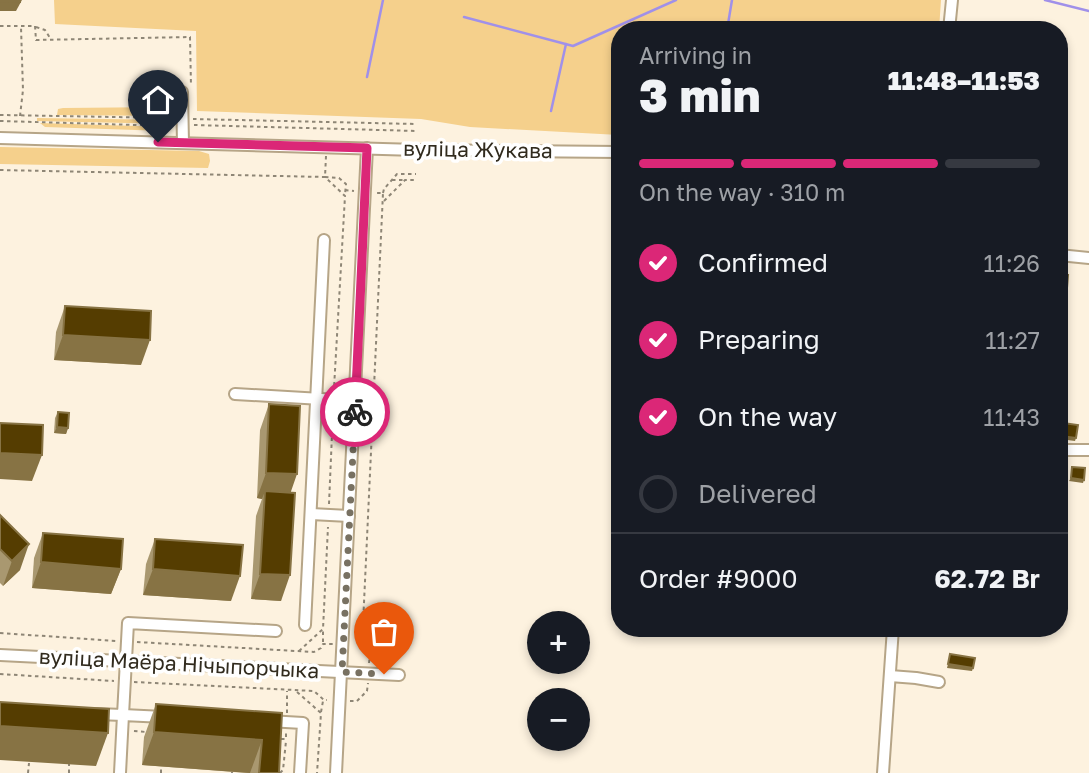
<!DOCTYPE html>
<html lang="en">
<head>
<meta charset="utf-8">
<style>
	:root { --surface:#171b24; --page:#20242c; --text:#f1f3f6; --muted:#9ea1a6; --line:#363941; --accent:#db2777 }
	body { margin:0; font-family:"Golos Text",sans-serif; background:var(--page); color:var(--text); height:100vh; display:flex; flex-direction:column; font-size:26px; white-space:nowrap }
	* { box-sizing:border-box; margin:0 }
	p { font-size:23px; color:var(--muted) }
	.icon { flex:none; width:38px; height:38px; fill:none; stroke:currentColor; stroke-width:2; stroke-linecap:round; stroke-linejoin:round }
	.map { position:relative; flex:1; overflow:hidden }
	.sheet { position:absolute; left:611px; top:21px; width:457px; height:616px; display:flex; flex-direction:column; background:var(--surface); border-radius:28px; box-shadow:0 4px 10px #0003 }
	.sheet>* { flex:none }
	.buttons { position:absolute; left:527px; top:611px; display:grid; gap:14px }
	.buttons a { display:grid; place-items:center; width:63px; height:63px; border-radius:50%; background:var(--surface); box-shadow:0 4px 10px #0003; font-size:35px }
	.pin { position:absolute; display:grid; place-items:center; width:60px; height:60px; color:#fff; margin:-72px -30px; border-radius:50% 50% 50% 0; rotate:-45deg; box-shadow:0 0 7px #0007 }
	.pin .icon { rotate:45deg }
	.courier { position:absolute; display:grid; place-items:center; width:70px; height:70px; margin:-35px; border:5px solid #db2777; border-radius:50%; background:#fff; color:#222; box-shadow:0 2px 9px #0007 }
	.head em { font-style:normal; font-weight:800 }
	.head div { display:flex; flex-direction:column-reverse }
	.head { display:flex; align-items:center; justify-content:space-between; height:119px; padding:0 28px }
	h1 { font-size:46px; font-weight:800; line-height:52px }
	.bar { display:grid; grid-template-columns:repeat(4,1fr); gap:10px 7px; align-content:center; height:84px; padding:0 28px }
	.bar i { height:9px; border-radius:5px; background:var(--line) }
	.bar .on { background:var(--accent) }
	.bar p { grid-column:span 4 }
	.line { display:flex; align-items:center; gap:18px; padding:0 28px; border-top:2px solid var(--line) }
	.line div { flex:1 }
	ol { padding:0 28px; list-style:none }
	li { display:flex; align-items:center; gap:21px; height:77px }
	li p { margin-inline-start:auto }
	li .icon { padding:7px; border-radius:50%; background:var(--accent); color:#fff; stroke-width:4 }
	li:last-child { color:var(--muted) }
	li i { width:38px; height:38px; border:4px solid var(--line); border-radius:50% }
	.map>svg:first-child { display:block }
	.green { fill:#f5d08c }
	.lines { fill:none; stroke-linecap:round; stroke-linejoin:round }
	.stream { stroke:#a090e9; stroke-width:2.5 }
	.minor-casing { stroke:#b6a587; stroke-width:14 }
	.path { stroke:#8e8676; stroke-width:2; stroke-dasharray:3.5 3.5; stroke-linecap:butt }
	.minor { stroke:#fff; stroke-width:10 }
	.wall { fill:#a99870 }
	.shaded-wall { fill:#877344 }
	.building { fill:#553d01; stroke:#877344; stroke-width:2 }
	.done { stroke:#787162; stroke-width:7; stroke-dasharray:0 12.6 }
	.route { stroke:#db2777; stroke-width:9 }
	.labels { text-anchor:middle; stroke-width:7; stroke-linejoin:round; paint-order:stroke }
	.street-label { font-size:21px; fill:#312b1e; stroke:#fff }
</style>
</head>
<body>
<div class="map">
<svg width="1089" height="773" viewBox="0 0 1089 773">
	<rect width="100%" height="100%" fill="#fdf2df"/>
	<!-- green -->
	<g class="green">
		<polygon points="54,0 941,0 939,30 620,30 619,135 470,127 421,119 197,111 196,31 55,24"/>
		<polygon points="167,107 171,109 172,116 57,115 58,109 63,108"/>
		<polygon points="37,118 174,120 173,124 37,121"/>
		<polygon points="40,123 169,127 166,131 45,127"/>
		<polygon points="0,147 199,151 209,154 210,161 208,168 0,164"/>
	</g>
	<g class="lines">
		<!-- stream -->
		<g class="stream">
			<polyline points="1045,0 1089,11"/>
			<polyline points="464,17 573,46 676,0"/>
			<polyline points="727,30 732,0"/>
			<polyline points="367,77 383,0"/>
			<polyline points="551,111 566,44"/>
		</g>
		<defs>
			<g id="minor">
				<polyline points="949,30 952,0"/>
				<polyline points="182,92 183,143"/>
				<polyline points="0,138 417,150 620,152"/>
				<polyline points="1059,255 1089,258"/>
				<polyline points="235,394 355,401"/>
				<polyline points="1059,450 1089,450"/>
				<polyline points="311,514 349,516"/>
				<polyline points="305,625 324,240"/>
				<polyline points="0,655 399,675"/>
				<polyline points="890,676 916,678 939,682"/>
				<polyline points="97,714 123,715 128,623 276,631"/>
				<polyline points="268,721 303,723 300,773"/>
				<polyline points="120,773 123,715 164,717"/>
				<polyline points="336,773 367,148"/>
				<polyline points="883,773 893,628"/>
			</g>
		</defs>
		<!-- minor casing -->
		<use href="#minor" class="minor-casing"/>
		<!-- path -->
		<g class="path">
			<polyline points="0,26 35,26 36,40 190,37 191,86"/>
			<polyline points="36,27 45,30 50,38"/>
			<polyline points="0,115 170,118"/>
			<polyline points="20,116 23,90 21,27"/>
			<polyline points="193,119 416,124"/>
			<polyline points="0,121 171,126"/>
			<polyline points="194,125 417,131"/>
			<polyline points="326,156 325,177 339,178 346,184 345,195"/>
			<polyline points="0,170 325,177 345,196 334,388"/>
			<polyline points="392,180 404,180"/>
			<polyline points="345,190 354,191"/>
			<polyline points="383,193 384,189 397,174 416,174"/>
			<polyline points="384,201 405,180 416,180"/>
			<polyline points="329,504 333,411"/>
			<polyline points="0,633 117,641"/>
			<polyline points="364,633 389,656"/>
			<polyline points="137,642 314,652 321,648 323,644 333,644"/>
			<polyline points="323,642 323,630"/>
			<polyline points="299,651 323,629 328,527"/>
			<polyline points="371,655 393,656"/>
			<polyline points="369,663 370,655 362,646 383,193 377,193"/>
			<polyline points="0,674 114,681"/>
			<polyline points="134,682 314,691 324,700 327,700"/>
			<polyline points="297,692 321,713 317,773"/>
			<polyline points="350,701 357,701 367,691 368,683"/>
			<polyline points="321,712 323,701"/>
			<polyline points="287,713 287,691"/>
			<polyline points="134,731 146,732"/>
			<polyline points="281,739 286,739 286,733"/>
			<polyline points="28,773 29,763"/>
			<polyline points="69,773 69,764"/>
			<polyline points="161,773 161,767"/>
			<polyline points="232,773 232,772"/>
			<polyline points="280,773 283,770 286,741"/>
		</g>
		<!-- minor -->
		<use href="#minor" class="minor"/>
	</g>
	<!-- wall -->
	<g class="wall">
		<polygon points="65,306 141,365 54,360 56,332"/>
		<polygon points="269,404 291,492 281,601 251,599 256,516 262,499 257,498 260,430"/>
		<polygon points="58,412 68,428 66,434 54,433 55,418"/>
		<polygon points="0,515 20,570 3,586 0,583"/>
		<polygon points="43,533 121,569 111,594 32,588 34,558"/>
		<polygon points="155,539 231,601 143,595 146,564"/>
		<polygon points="156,704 282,713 279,773 248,773 142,765 144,737"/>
	</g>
	<!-- shaded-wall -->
	<g class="shaded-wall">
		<polygon points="22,0 16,11 0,11 0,1"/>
		<polygon points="1059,288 1067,288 1066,292 1059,291"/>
		<polygon points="63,335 150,340 141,365 54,360"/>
		<polygon points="57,427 68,428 66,434 54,433"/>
		<polygon points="1061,436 1076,438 1075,441 1060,439"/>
		<polygon points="0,453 42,455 32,481 0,479"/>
		<polygon points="266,473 297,474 288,500 265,491 262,499 257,498"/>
		<polygon points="1071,478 1084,480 1083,483 1069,481"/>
		<polygon points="29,544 20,570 3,586 12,561"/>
		<polygon points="41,562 121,569 111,594 32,588"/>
		<polygon points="153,569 240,576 231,601 143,595"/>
		<polygon points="260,574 290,575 281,601 251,599"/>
		<polygon points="939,631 954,632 953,635 937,634"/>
		<polygon points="948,664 973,668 972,671 947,668"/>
		<polygon points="0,726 108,733 96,766 0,760"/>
		<polygon points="154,732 262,740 250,773 142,765"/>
	</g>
	<!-- building -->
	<g class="building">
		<polygon points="0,0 20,0 20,2 0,1"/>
		<polygon points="1059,275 1068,275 1067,288 1059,288"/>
		<polygon points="65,306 151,311 150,340 63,335"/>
		<polygon points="269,404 300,406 297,474 266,473"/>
		<polygon points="58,412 69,413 68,428 57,427"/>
		<polygon points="0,423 43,425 42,455 0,453"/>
		<polygon points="1063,423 1078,425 1076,438 1061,436"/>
		<polygon points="1072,467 1085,468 1084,480 1071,478"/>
		<polygon points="265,491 295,493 290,575 260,574"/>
		<polygon points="1059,500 1066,501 1065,519 1059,518"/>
		<polygon points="0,515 29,544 12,561 0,549"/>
		<polygon points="43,533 123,539 121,569 41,562"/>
		<polygon points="155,539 243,545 240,576 153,569"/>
		<polygon points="939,628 954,628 954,632 939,631"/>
		<polygon points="950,654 975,658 973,668 948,664"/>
		<polygon points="0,702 109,709 108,733 0,726"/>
		<polygon points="156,704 282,713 279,773 259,773 262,740 154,732"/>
	</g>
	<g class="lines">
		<!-- done -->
		<polyline class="done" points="355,412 342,672 384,674"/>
		<!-- route -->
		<polyline class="route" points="158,142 367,148 355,412"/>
	</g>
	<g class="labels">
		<!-- street labels -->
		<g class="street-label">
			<text transform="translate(478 150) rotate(1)" y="7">вуліца Жукава</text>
			<text transform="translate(179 664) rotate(3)" y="7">вуліца Маёра Нічыпорчыка</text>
		</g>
	</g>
</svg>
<div class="buttons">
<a>+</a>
<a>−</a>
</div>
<div class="pin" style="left:384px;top:674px;background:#ea580c"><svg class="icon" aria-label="bag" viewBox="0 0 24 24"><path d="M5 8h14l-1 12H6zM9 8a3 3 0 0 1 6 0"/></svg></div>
<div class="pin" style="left:158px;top:142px;background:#1f2937"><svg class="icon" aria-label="home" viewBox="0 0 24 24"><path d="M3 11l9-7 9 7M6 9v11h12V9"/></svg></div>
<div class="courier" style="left:355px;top:412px"><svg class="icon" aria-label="bike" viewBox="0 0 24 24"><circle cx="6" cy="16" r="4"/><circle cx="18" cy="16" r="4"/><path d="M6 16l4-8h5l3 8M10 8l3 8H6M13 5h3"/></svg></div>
<section class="sheet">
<div class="head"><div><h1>3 min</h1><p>Arriving in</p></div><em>11:48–11:53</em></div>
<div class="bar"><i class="on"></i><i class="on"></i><i class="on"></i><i></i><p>On the way · 310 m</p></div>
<ol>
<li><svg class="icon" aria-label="check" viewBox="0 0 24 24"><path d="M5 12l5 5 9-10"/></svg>Confirmed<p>11:26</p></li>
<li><svg class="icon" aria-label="check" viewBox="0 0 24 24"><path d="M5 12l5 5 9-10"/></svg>Preparing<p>11:27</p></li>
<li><svg class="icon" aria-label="check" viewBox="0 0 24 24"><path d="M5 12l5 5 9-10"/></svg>On the way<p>11:43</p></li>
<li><i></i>Delivered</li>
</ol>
<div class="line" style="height:91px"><div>Order #9000</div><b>62.72 Br</b></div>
</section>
</div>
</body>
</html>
